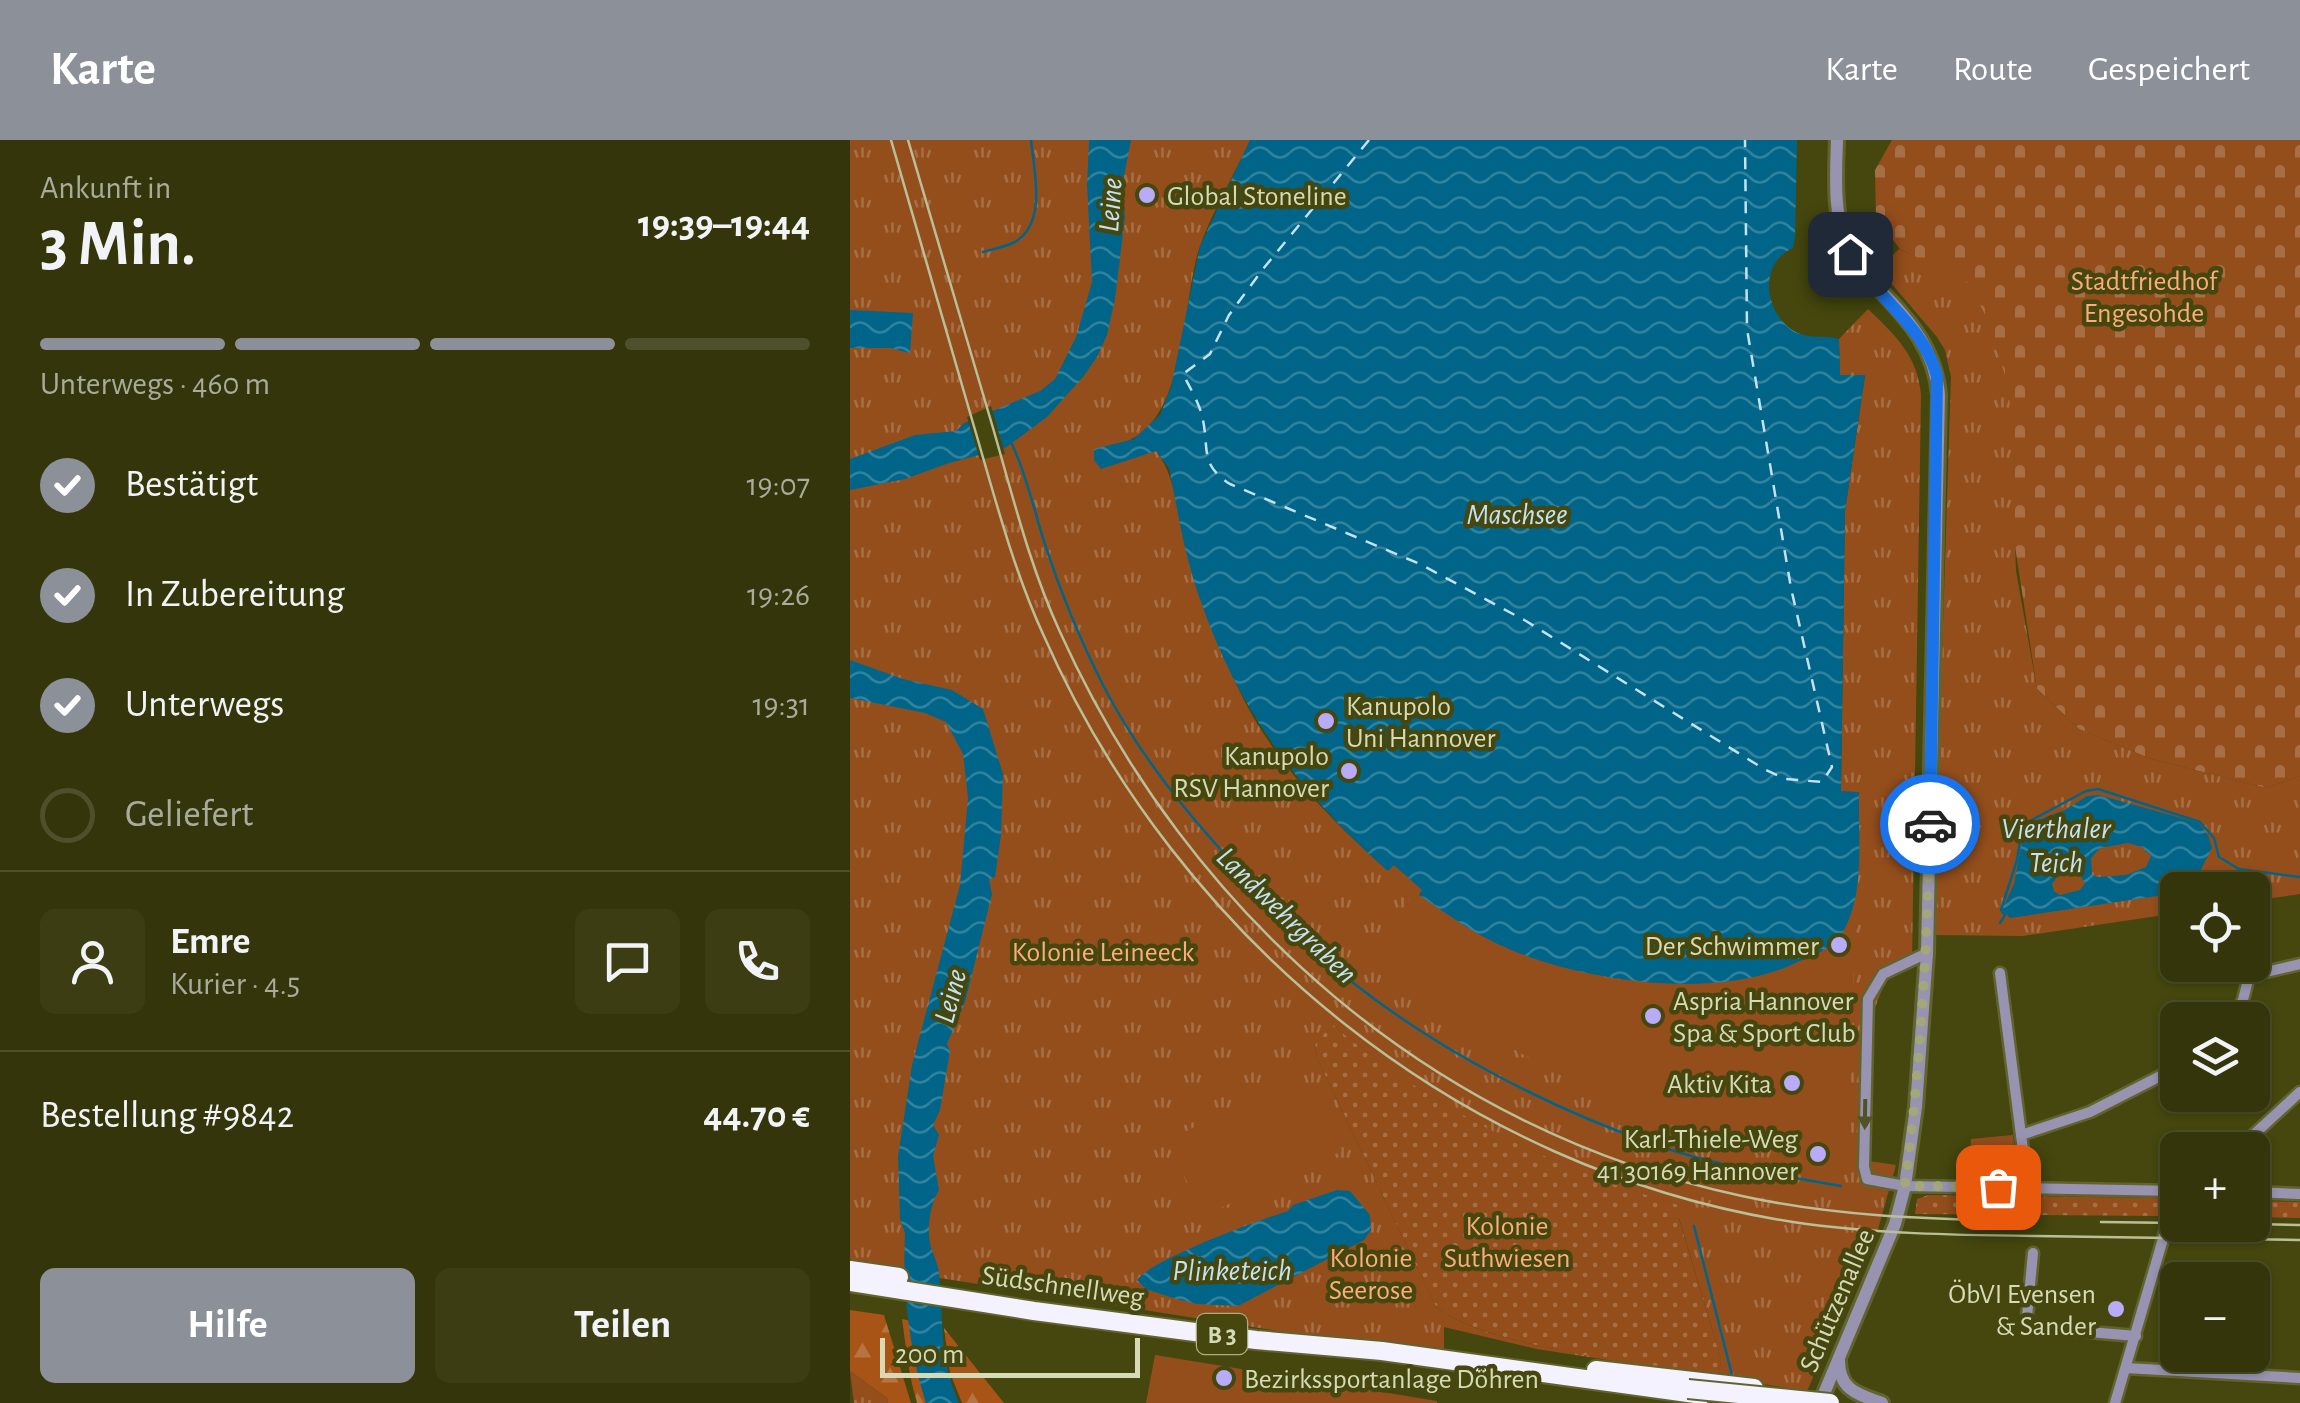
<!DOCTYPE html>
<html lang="de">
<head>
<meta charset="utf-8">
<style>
	:root { --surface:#34350a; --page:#3c3d13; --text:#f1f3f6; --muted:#a9ab9c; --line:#4e502b; --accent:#8c9099 }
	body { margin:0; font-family:"Alegreya Sans",sans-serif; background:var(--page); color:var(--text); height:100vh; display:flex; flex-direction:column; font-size:38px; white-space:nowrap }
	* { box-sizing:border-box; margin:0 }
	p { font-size:32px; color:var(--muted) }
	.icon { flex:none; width:55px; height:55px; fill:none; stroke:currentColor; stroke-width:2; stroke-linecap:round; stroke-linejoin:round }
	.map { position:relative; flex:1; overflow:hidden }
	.panel { display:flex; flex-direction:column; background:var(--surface); width:850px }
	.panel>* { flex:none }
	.buttons { position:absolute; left:1310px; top:732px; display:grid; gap:20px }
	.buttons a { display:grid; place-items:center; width:110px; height:110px; border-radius:15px; background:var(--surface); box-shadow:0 2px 8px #0004,0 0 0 2px var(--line); font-size:50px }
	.scale { position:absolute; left:30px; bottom:25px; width:260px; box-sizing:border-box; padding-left:10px; border:5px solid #d6dab6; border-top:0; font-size:28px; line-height:35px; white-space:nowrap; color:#d6dab6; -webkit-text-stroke:8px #45470e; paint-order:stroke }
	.pin { position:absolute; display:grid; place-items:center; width:85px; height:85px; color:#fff; margin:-42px; border-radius:20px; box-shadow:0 5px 15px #0006 }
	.courier { position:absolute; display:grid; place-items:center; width:100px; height:100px; margin:-50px; border:8px solid #1a73e8; border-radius:50%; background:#fff; color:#222; box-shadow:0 2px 12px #0007 }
	.head em { font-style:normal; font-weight:600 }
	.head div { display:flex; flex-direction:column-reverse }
	.head { display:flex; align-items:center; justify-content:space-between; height:170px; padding:0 40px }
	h1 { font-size:65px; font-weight:600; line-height:75px }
	.bar { display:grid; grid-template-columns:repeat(4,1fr); gap:15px 10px; align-content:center; height:120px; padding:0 40px }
	.bar i { height:12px; border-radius:8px; background:var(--line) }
	.bar .selected { background:var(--accent) }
	.bar p { grid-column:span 4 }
	.line { display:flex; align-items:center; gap:25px; padding:0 40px; border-top:2px solid var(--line) }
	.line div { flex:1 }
	.round { display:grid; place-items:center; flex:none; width:105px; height:105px; border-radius:15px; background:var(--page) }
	ol { padding:0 40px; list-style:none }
	li { display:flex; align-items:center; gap:30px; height:110px }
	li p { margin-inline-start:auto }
	li .icon { padding:10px; border-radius:50%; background:var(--accent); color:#fff; stroke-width:4 }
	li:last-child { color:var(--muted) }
	li i { width:55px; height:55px; border:5px solid var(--line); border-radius:50% }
	.cta { display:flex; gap:20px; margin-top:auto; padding:20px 40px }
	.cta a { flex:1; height:115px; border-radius:15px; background:var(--accent); color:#fff; font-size:40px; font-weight:600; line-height:115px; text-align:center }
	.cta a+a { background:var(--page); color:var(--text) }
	header { display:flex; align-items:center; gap:60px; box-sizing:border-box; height:140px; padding:0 50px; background:var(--accent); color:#fff }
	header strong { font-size:48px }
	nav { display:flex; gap:55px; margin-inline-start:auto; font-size:35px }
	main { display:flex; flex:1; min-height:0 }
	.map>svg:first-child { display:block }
	.grass { fill:url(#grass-dots) }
	.forest { fill:url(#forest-firs) }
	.cemetery { fill:url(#cemetery-stones) }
	.park { fill:url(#park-tufts); fill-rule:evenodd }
	.pitch { fill:#944e1c }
	.water { fill:url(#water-waves); fill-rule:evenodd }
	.pier { fill:#45470e }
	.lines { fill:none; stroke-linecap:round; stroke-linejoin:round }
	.stream { stroke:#016589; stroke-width:2.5 }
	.ferry { stroke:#c5e2f2; stroke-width:2.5; stroke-dasharray:12 10; stroke-linecap:butt }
	.minor-casing { stroke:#626430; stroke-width:15 }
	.tertiary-casing { stroke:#626430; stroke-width:18 }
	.trunk-casing { stroke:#626430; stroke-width:22 }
	.minor { stroke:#9793b0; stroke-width:10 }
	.tertiary { stroke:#9793b0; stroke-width:12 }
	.trunk { stroke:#f4f2fe; stroke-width:18 }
	.rail { stroke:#bbbf97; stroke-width:2.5 }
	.trunk-bridge-casing { stroke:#626430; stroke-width:22; stroke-linecap:butt }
	.trunk-bridge { stroke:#f4f2fe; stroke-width:18 }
	.oneway { fill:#515226 }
	.done { stroke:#a3a77b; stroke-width:10; stroke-dasharray:0 18 }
	.route { stroke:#1a73e8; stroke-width:12 }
	.poi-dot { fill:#b8abf7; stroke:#45470e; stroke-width:4 }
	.labels { text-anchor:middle; stroke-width:9; stroke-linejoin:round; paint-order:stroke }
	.shield { fill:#45470e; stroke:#aaae84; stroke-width:2.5 }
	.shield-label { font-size:25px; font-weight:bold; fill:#d6dab6 }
	.poi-label { font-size:28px; fill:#d6dab6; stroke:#45470e; text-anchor:end }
	.park-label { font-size:28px; fill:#fdac7b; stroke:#45470e }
	.street-label { font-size:28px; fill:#d6dab6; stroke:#45470e }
	.water-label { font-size:30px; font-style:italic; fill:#c5e2f2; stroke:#45470e }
</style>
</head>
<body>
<header>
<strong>Karte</strong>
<nav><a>Karte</a><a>Route</a><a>Gespeichert</a></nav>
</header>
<main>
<section class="panel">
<div class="head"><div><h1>3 Min.</h1><p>Ankunft in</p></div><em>19:39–19:44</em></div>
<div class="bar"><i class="selected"></i><i class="selected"></i><i class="selected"></i><i></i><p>Unterwegs · 460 m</p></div>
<ol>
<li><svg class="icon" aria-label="check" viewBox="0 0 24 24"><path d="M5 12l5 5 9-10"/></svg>Bestätigt<p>19:07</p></li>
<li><svg class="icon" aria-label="check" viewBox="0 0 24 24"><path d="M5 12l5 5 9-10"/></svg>In Zubereitung<p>19:26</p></li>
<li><svg class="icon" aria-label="check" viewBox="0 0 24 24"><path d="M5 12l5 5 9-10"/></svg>Unterwegs<p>19:31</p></li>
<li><i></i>Geliefert</li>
</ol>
<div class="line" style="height:180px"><a class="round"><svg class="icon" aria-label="person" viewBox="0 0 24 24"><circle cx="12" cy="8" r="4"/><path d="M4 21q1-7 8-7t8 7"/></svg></a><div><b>Emre</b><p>Kurier · 4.5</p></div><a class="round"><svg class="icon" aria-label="chat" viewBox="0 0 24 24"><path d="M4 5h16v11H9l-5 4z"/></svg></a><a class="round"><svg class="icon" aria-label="phone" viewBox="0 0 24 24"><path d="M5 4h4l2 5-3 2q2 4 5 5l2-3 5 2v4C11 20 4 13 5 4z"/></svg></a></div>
<div class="line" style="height:130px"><div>Bestellung #9842</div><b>44.70 €</b></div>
<div class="cta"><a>Hilfe</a><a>Teilen</a></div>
</section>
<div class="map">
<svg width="1450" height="1263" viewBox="0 0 1450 1263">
	<defs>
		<pattern id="grass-dots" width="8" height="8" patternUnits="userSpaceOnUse" patternTransform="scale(2.5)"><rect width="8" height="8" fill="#944e1c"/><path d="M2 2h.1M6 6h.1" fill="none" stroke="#a76f45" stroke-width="1.8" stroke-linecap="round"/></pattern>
		<pattern id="forest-firs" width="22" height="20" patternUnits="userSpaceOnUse" patternTransform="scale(2.5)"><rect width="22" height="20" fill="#a75416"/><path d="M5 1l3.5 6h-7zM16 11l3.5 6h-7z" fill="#b67440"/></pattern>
		<pattern id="cemetery-stones" width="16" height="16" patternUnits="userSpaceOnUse" patternTransform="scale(2.5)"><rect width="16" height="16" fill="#944e1c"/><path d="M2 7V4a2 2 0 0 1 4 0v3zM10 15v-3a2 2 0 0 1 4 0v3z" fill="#a76f45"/></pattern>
		<pattern id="park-tufts" width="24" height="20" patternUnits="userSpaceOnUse" patternTransform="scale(2.5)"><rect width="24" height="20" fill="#944e1c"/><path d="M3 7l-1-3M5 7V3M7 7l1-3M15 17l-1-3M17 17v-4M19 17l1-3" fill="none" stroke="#a76f45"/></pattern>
		<pattern id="water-waves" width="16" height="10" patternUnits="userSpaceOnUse" patternTransform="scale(2.5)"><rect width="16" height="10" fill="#016589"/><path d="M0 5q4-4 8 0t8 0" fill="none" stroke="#31829c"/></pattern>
	</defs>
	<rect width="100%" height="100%" fill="#45470e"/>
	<!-- grass -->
	<g class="grass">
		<path d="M481,883C583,970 709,1031 837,1067L829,1079L871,1219L869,1236C806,1226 627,1206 585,1165L467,918L465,904Z"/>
		<polygon points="1078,1055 1312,1058 1315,1064 1313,1076 1065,1074 1067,1059"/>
		<polygon points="1402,1061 1450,1062 1450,1078 1403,1077"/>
	</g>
	<!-- forest -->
	<g class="forest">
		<polygon points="0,1170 34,1175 61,1263 38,1263 37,1258 0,1231"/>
		<path d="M52,1179L61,1181L64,1217L76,1263H67L66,1259C58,1232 56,1207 52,1179Z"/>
		<polygon points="94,1188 154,1263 112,1263 100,1233"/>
	</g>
	<!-- cemetery -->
	<polygon class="cemetery" points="1042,0 1450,0 1450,636 1416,648 1301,619 1229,589 1187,549 1127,160 1121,146 1050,109 1026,78 1025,30"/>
	<!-- park -->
	<g class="park">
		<path d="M0,0H400C384,35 363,70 350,106C331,161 338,279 275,302L280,318L306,311C330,342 326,383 339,419C353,461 368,507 388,548C422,620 478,678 537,730L544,725L622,791L653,806L991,795L1006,749L1009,653L991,651L995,371L1015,236L990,235L989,199L1018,169C1045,195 1068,216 1071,255L1062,822L1043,832L1035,841L1025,868L1019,1021L1046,1025L1025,1100L957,1251L687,1209L594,1187V1217L0,1124ZM482,884C583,970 708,1031 836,1067L829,1078L871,1219L869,1235C806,1226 626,1206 585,1165L467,918L465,905Z"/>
		<polygon points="1049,109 1075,121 1096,123 1121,146 1140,185 1159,249 1166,431 1187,549 1229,589 1301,619 1416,648 1450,636 1450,754 1403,761 1402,750 1328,750 1327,773 1173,796 1083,795 1101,237 1095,210 1087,197 1029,129"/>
		<polygon points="1163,995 1167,1029 1165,1032 1119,1031 1121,999"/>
		<polygon points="0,1231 37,1258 38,1263 4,1263"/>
	</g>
	<!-- pitch -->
	<g class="pitch">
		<path d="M569,755C606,780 641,803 683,818C764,848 873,855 953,819C964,815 977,809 986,801C993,794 996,783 1000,774L1005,784L999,1021C936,1012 874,1002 813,982C773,969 543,853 534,819C529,801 552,774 560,758L564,760Z"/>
		<polygon points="461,945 492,1011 353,1076 317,1000 426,949"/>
		<polygon points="305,1215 587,1261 587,1263 296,1263"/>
	</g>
	<!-- water -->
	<g class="water">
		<polygon points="239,0 281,0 272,46 275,77 265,159 257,195 247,217 233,237 197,277 155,308 99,323 55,339 0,350 0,319 65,295 106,291 114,283 190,251 205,239 226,197 242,142 237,45"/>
		<path d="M400,0H947L945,98L943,108C907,124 914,177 948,193C961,199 976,195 989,199L990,235H1015L995,371L991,651L1009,652C1008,696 1016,757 991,795C981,811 955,818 939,826C859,860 731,841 654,807C623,793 597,774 569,755L572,750L544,725L538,731C452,655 389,572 351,462C335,419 328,372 319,328L306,311L251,329L244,320V309L284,299L310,275L321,247L350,106Z"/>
		<polygon points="0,170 63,173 60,213 40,208 0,208"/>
		<path d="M0,520L53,539L102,550L133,569L153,634L151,695L145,737L139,740L142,754L115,862L97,904L100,911L90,970L83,985L89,995L83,1016L89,1050C80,1065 77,1086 80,1103C82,1113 88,1123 89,1133C94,1183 88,1214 109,1263H76C59,1211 52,1147 55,1093L50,1079L48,1016L53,984L62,925L110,745L118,658L113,614L96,582L75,573L0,558Z"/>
		<path d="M1249,655L1349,683L1358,695L1362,708L1347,737L1327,753L1160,778L1152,770L1164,744L1174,691L1183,682L1215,670L1237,656ZM1278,703L1292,707L1301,716L1296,727L1276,735L1247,737L1242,734L1241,718L1250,708ZM1228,732L1235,743L1230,750L1210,755L1204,751L1202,744L1207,737Z"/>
		<path d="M487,1050L500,1051L520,1075L521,1090L514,1100L388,1166L347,1164L323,1158L296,1149L287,1140C302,1119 409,1080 438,1071L443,1065Z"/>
	</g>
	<!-- pier -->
	<polygon class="pier" points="141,266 155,314 130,320 117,277"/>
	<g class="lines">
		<!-- stream -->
		<g class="stream">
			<path d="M133,112C143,109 154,107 163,103C198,85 184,31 181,0"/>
			<path d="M162,304C176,334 183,366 193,398C209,448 229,498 253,545C297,631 363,704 429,772C454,797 478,823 506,845C591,912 704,970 806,1005C865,1026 930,1035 991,1046"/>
			<polyline points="1150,783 1155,775 1151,770 1167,720 1172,689 1182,680 1236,651 1248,649 1350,682 1364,698 1369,717 1389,729 1450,737"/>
			<polyline points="844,1086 882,1235"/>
		</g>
		<!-- ferry -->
		<path class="ferry" d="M519,0L413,129L379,175L360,214L333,234C340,248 350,264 353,280C359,310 350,325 380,344L570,424L676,481L914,629L935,639L972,642L982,627L941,448L897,189L895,0"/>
		<defs>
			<g id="minor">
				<polyline points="1077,813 1033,834 1018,859 1014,1027 1017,1039 1055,1046 1328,1051"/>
				<polyline points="1150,833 1171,995"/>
				<polyline points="1382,880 1393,860 1399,836 1450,824"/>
				<polyline points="1387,1010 1450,952"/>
				<polyline points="1178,1047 1171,995 1240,972 1328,927"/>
				<polyline points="1402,1052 1450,1054"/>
				<polyline points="1183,1113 1177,1177 1179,1183 1193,1188 1286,1196"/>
				<polyline points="1276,1228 1450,1238"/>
				<polyline points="1265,1263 1327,1051"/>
			</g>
			<g id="tertiary">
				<path d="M989,1220C989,1250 1007,1254 1032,1263"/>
				<path d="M970,1263L1045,1084L1055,1046L1066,967L1077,813L1089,255C1085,210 1060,181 1030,150C1018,137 1004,124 997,107C983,74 986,35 987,0"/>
			</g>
			<g id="trunk">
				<polyline points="0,1130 49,1137"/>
				<polyline points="0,1142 184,1171 406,1200 532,1211 852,1255"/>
				<polyline points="746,1230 904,1248"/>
			</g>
		</defs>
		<!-- minor casing -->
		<use href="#minor" class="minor-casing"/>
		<!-- tertiary casing -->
		<use href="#tertiary" class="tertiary-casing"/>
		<!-- trunk casing -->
		<use href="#trunk" class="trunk-casing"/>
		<!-- minor -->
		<use href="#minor" class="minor"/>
		<!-- tertiary -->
		<use href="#tertiary" class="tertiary"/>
		<!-- trunk -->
		<use href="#trunk" class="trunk"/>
		<!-- rail -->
		<g class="rail">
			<path d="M41,0C68,94 95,188 123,283C144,354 162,426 193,494C327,799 611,1031 943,1082C1024,1094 1105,1095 1186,1096C1274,1097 1362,1099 1450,1100"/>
			<path d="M58,0C86,96 115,192 143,288C163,357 180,427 210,492C338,776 585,991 892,1056C983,1076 1074,1079 1166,1081"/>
			<polyline points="1251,1082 1328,1083"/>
			<polyline points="1402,1084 1450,1085"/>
		</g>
		<defs>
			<polyline id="trunk-bridge" points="838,1249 980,1263"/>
		</defs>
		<!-- trunk-bridge casing -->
		<use href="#trunk-bridge" class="trunk-bridge-casing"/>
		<!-- trunk-bridge -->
		<use href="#trunk-bridge" class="trunk-bridge"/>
	</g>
	<!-- one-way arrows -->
	<defs><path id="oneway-solid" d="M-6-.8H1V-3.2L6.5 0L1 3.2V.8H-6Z" transform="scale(2.5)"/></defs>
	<use class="oneway" href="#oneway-solid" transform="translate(1015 974) rotate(91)"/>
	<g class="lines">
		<!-- done -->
		<path class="done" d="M1080,684C1077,805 1071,925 1055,1046L1148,1047"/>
		<!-- route -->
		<path class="route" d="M1000,114C1027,159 1072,183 1087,236L1080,684"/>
	</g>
	<!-- markers -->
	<g class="poi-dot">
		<circle cx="297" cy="55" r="10"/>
		<circle cx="476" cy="581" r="10"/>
		<circle cx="499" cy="631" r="10"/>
		<circle cx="989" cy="805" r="10"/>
		<circle cx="803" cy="876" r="10"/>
		<circle cx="942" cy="943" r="10"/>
		<circle cx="968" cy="1014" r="10"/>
		<circle cx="1266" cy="1169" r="10"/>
		<circle cx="374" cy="1238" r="10"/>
	</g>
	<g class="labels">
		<!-- shield labels -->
		<rect class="shield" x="347" y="1174" width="50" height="40" rx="8"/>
		<g class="shield-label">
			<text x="372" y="1203">B 3</text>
		</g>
		<!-- poi labels -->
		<g class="poi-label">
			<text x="317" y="65" text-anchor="start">Global Stoneline</text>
			<text x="496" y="575" text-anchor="start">Kanupolo<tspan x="496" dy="32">Uni Hannover</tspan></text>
			<text x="479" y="625">Kanupolo<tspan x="479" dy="32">RSV Hannover</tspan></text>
			<text x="969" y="815">Der Schwimmer</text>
			<text x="823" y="870" text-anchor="start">Aspria Hannover<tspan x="823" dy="32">Spa &amp; Sport Club</tspan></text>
			<text x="922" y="953">Aktiv Kita</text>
			<text x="948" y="1008">Karl-Thiele-Weg<tspan x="948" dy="32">41 30169 Hannover</tspan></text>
			<text x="1246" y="1163">ÖbVI Evensen<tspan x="1246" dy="32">&amp; Sander</tspan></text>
			<text x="394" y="1248" text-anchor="start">Bezirkssportanlage Döhren</text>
		</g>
		<!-- park labels -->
		<g class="park-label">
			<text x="1294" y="150">Stadtfriedhof<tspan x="1294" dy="32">Engesohde</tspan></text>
			<text x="253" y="821">Kolonie Leineeck</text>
			<text x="657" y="1095">Kolonie<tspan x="657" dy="32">Suthwiesen</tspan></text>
			<text x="521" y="1127">Kolonie<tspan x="521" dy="32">Seerose</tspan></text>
		</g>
		<!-- street labels -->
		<g class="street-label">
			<text transform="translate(213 1145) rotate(8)" y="10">Südschnellweg</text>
			<text transform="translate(986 1160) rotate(-67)" y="10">Schützenallee</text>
		</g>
		<!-- water labels -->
		<g class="water-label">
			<text transform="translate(260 65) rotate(-86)" y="10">Leine</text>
			<text x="667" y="384">Maschsee</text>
			<text x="1206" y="698">Vierthaler<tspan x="1206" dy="34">Teich</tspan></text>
			<text transform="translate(437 775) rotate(44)" y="10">Landwehrgraben</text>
			<text transform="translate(100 856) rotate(-75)" y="10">Leine</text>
			<text x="382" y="1140">Plinketeich</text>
		</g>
	</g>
</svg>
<div class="buttons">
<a><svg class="icon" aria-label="locate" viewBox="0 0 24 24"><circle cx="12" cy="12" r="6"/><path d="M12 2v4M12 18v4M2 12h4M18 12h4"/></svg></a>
<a><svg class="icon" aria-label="layers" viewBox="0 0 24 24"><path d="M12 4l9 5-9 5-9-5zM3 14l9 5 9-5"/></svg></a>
<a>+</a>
<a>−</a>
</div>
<div class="scale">200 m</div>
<div class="pin" style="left:1148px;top:1047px;background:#ea580c"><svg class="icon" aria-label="bag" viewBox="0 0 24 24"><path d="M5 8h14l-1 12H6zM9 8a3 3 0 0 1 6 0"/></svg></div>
<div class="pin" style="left:1000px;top:114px;background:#1f2937"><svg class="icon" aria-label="home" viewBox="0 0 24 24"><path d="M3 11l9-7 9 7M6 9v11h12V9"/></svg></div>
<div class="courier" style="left:1080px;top:684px"><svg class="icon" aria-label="car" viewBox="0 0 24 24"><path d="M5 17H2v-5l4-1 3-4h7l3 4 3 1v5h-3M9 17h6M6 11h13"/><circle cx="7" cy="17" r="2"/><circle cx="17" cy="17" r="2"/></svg></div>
</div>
</main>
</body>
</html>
